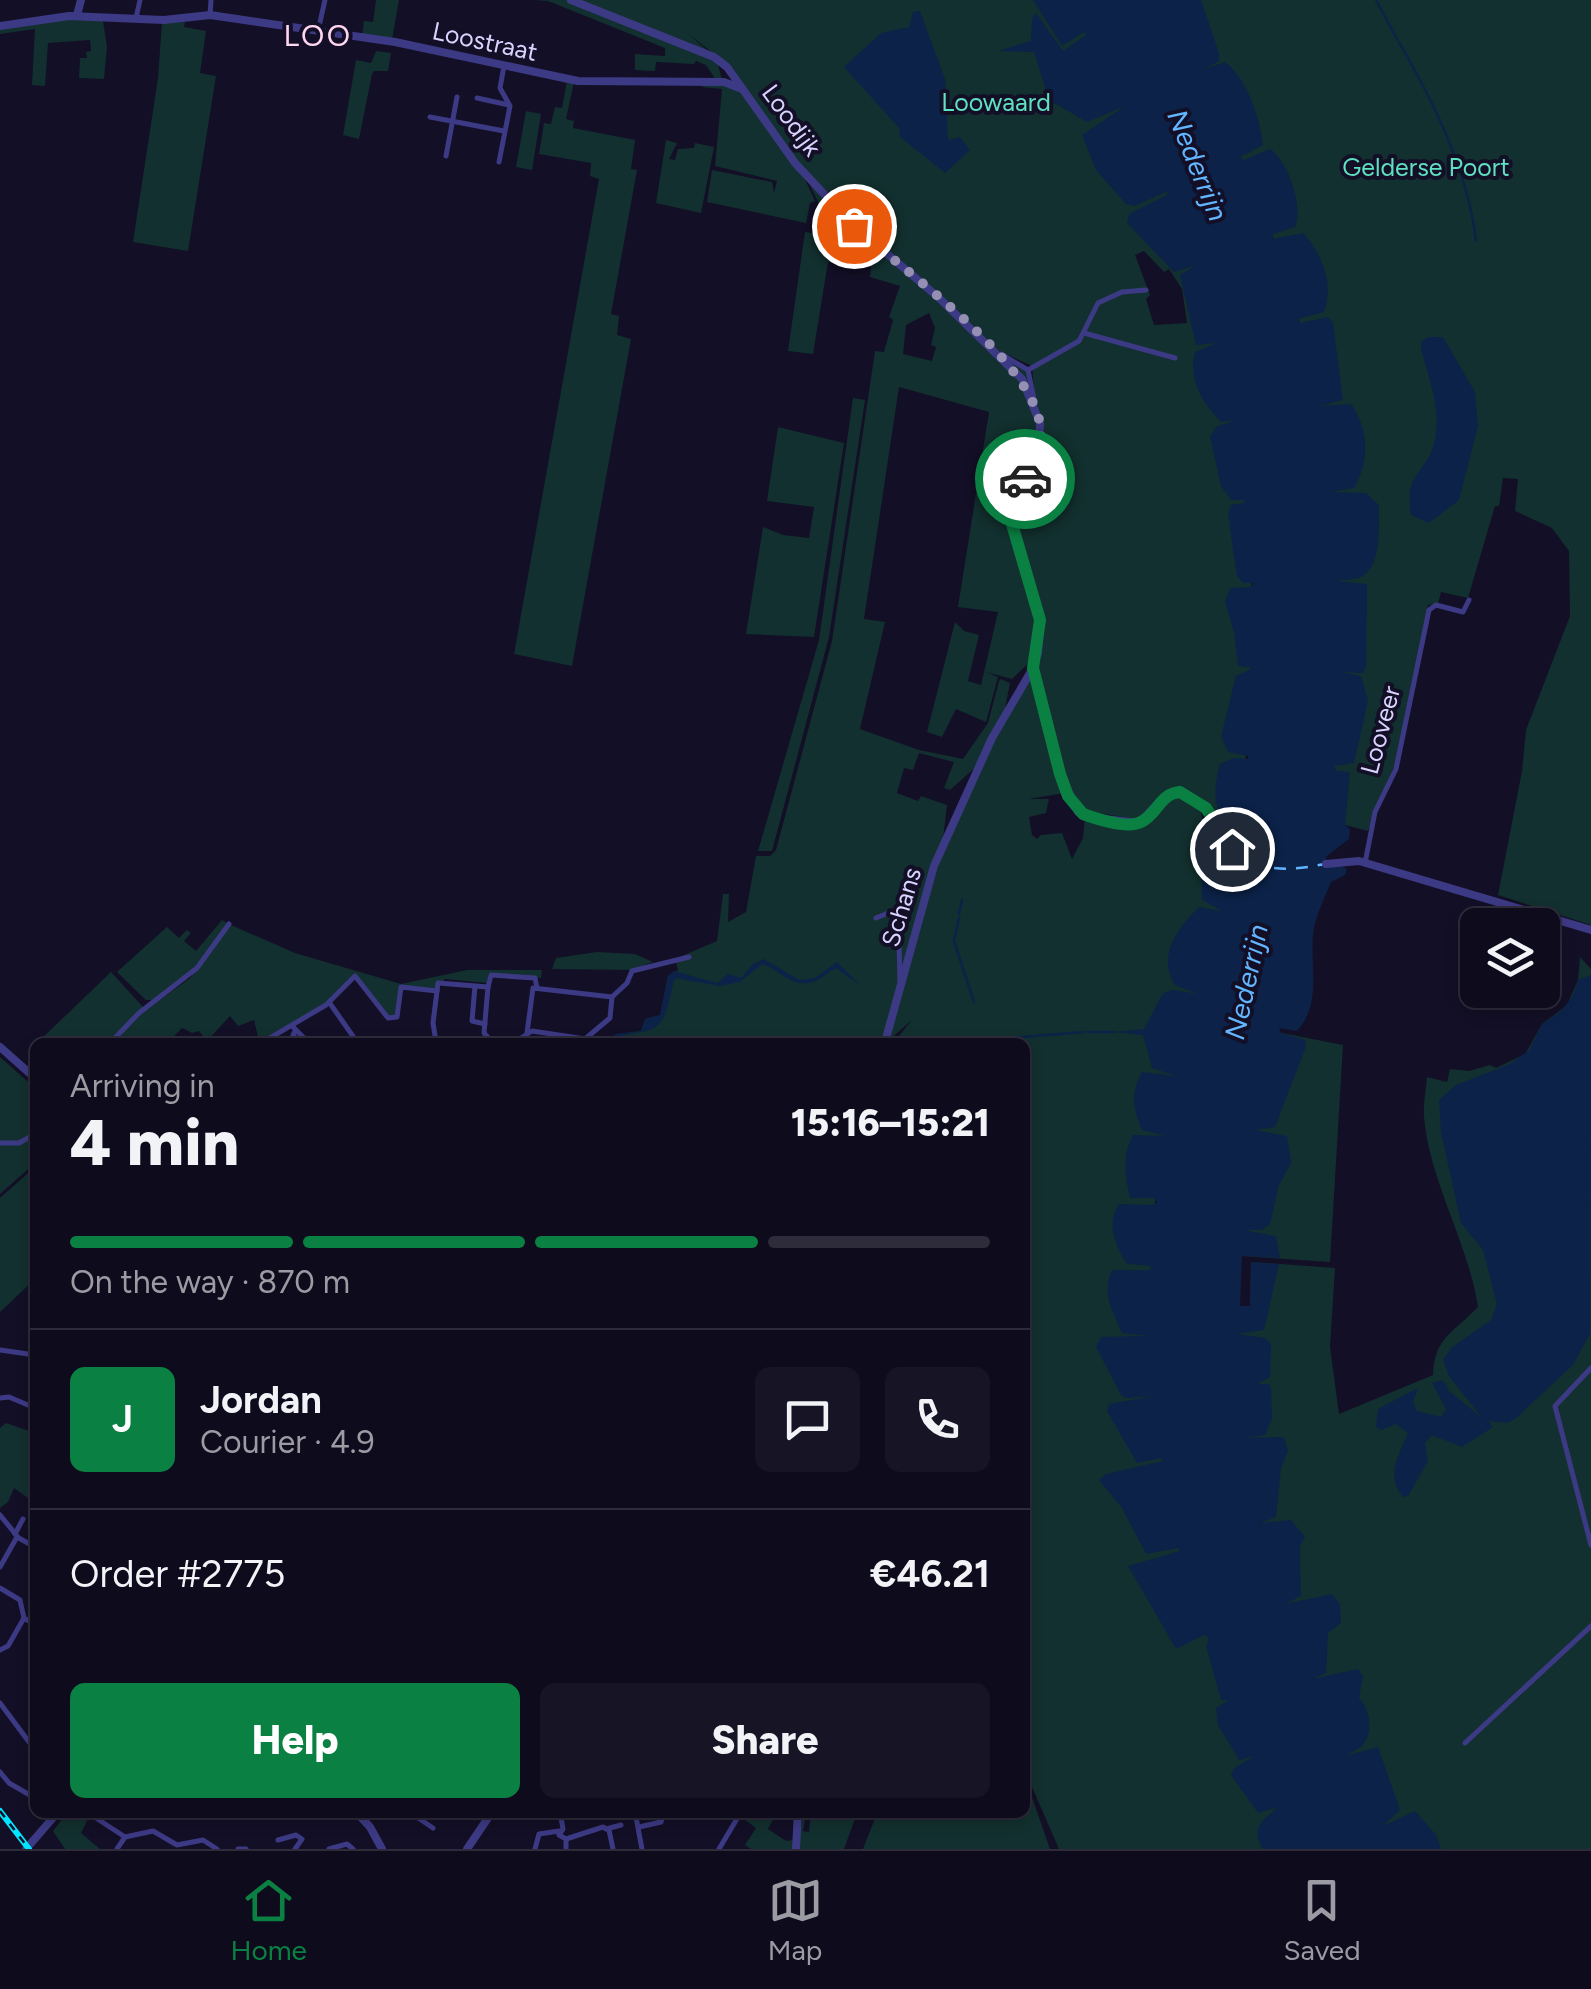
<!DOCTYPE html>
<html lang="en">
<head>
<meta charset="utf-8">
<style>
	:root { --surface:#0e0b1c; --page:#171425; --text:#f1f3f6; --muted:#9b9ba3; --line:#2e2b3b; --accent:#0b8043 }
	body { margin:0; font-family:Figtree,sans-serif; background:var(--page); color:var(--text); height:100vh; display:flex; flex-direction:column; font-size:38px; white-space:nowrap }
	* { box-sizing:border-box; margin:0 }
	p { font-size:32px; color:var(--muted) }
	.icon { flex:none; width:55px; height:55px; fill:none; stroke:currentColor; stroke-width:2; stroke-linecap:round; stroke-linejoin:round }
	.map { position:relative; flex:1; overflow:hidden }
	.side { position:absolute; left:30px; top:1038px; width:1000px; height:780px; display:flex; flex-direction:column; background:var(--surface); border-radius:15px; box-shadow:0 5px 15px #0003,0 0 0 2px var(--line) }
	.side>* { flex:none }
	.controls { position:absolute; left:1460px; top:908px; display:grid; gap:20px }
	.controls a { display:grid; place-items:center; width:100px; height:100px; border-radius:15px; background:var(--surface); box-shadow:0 5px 15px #0003,0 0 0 2px var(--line); font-size:50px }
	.pin { position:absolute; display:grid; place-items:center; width:85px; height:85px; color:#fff; margin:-42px; border:5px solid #fff; border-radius:50%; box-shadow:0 2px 10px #0007 }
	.courier { position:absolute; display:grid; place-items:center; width:100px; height:100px; margin:-50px; border:8px solid #0b8043; border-radius:50%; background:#fff; color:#222; box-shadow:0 2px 12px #0007 }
	.overview em { font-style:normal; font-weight:800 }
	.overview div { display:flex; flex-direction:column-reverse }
	.overview { display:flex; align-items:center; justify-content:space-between; height:170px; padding:0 40px }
	h1 { font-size:65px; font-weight:800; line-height:75px }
	.bar { display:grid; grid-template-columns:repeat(4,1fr); gap:15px 10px; align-content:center; height:120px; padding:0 40px }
	.bar i { height:12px; border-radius:8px; background:var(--line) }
	.bar .active { background:var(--accent) }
	.bar p { grid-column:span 4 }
	.line { display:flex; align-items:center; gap:25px; padding:0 40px; border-top:2px solid var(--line) }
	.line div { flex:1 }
	.round { display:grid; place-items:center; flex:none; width:105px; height:105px; border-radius:15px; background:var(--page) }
	.primary-button { display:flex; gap:20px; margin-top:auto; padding:20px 40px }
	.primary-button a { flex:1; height:115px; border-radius:15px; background:var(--accent); color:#fff; font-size:40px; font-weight:800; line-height:115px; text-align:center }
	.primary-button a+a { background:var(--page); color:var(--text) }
	.menu { display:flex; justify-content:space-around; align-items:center; height:140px; border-top:2px solid var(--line); background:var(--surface); font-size:28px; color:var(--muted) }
	.menu a { display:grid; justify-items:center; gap:5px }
	.menu .active { color:var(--accent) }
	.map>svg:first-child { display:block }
	.green { fill:#12302f; fill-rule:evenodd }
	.water { fill:#0c2248 }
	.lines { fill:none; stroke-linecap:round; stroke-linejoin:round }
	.stream { stroke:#0c2248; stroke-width:2.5 }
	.ferry { stroke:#62b6ff; stroke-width:2.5; stroke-dasharray:12 10; stroke-linecap:butt }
	.minor { stroke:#3d3a85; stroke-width:5 }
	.tertiary { stroke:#3d3a85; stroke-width:8 }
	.rail-casing { stroke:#00e5ff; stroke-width:6 }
	.rail { stroke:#130f26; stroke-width:2.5; stroke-dasharray:8; stroke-linecap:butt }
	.done { stroke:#948fb3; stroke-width:10; stroke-dasharray:0 18 }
	.route { stroke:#0b8043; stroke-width:12 }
	.labels { text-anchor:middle; stroke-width:8; stroke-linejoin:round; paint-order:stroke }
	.street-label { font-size:25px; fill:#d9d4ff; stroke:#130f26 }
	.park-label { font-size:25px; fill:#5fe0c0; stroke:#130f26 }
	.water-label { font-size:28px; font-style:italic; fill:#62b6ff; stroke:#130f26 }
	.quarter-label { font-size:30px; letter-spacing:2.5px; fill:#ffd6f0; stroke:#130f26 }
</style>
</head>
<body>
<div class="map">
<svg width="1591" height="1849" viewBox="0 0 1591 1849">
	<rect width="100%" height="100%" fill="#130f26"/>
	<!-- green -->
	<g class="green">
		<polygon points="376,0 399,0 392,40 362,36 364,21 373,22"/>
		<polygon points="534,0 566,0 710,57 718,65 722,79 716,80 706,65 696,61 694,64 656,62 655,71 635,70 635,54 665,56 665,48 548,1"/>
		<path d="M578,0H1069C1103,64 1142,128 1170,195C1254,400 1271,627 1234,843L1216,811L1168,792L1141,820L1080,810L1067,790L1037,672L1042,631L1014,527L1013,517L1042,430L1036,398L1002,356L1027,371L1034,389L1032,366L995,349L863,232L798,162L729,66L685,31L709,52ZM1144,251L1164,272L1169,269L1182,289L1187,323L1154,325L1146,299L1150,295L1135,255Z"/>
		<path d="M1164,0H1591V925L1498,895L1522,771L1526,730L1570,616L1569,551L1552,528L1515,511L1518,479L1503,478L1499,506H1495L1468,598L1441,592L1438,604L1428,605L1396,762L1368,831L1345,825L1331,797C1334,696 1342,594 1332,493C1314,316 1248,155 1164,0Z"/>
		<polygon points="70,19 103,21 107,47 104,79 79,78 80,58 87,58 86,52 91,51 90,40 48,43 45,86 32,85 35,29 0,34 0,28"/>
		<polygon points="185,22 184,27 206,31 200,73 216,76 188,251 133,242 158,78 162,23"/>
		<polygon points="376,51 391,53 388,71 374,71 372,74 359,139 343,135 356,60 371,63"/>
		<polygon points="567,81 574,82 566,119 574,121 573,128 635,140 631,169 637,170 611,314 619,316 617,335 631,339 572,666 514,654 599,179 590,176 591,163 539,154 544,123 551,124 555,107 562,108"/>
		<polygon points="704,83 727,86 740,92 803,175 815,201 810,203 806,223 707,202 712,170 772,182 774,193 777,181 715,166 722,89 702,87"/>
		<polygon points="526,111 541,114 532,170 516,167"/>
		<polygon points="666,140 677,143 669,159 675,160 678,149 694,148 695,143 714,147 701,213 656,203"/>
		<polygon points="809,183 851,226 869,257 852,244 844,265 828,262 813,354 788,351 805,232 816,234 821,208"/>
		<path d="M858,233L933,295L1021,379L1036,410L1039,446L1010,518L1038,616L1034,658L1012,679L986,672L998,677L986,722L956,709L942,737L927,732L955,622L964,631L979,635L968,681L981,685L998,612L958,607L989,412L899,387L864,619L885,622L860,729L919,750L963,759L988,723L999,681L1001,679L1010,683L1004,714L977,766L950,790L944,788L954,762L919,753L913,770L904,768L897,793L918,801L921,796L947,805L943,839L883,1042H609L616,1034L641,1031L645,1019L660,1015L668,976L678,970L675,959L717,941L723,894H729L728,922L746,912L756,856H770L776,850L832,641L875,351L884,352L893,320L889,317L900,286L870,277L872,258ZM929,313L935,328L931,345L936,347L932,361L903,354L906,325Z"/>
		<polygon points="853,398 865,400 829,637 772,851 758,851 819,640"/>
		<polygon points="778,427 844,443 814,637 746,634 763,527 783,535 809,538 814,507 767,501"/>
		<polygon points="1032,677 1065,793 1028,799 1049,799 1046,813 1029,817 1032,835 1037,839 1041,835 1062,833 1072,859 1083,838 1085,816 1144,823 1164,801 1178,794 1202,808 1201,816 1223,853 1222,911 1177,1075 1155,1202 1151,1266 1155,1399 1180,1551 1230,1700 1280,1806 1294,1849 1059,1849 1025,1771 1025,1042 894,1042 912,1020 887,1042 937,869 990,746"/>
		<polygon points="222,920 227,923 196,966 153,1000 146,1000 117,972 167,927 179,938 187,930 191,933 184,941 196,951"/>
		<polygon points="231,925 295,953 401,984 467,970 542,970 541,978 489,973 487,983 445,979 435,989 399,985 395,1017 388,1016 355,973 327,1003 259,1041 254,1020 238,1026 230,1016 207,1041 199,1031 192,1033 182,1028 168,1042 114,1042 138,1016 190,978"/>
		<polygon points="597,952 635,954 653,962 631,970 552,969 556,958"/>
		<path d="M1580,957L1591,969V1849H1398L1383,1826C1301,1663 1228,1493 1238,1306H1250L1251,1262L1335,1268L1330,1347L1339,1414L1433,1375C1434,1338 1454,1332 1478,1307C1468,1242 1430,1183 1424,1117C1423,1104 1426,1090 1427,1077L1447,1082L1450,1069L1469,1071L1490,1065L1496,1068L1525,1054L1542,1024L1567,1005L1578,980Z"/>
		<polygon points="111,972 143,1007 111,1042 38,1042"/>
		<polygon points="1277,1032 1343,1045 1330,1262 1241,1256 1255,1126"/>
		<polygon points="0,1057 35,1088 35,1163 0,1194"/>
		<polygon points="35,1167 35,1279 0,1312 0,1198"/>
		<polygon points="6,1423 35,1433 35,1503 14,1488 8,1502 0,1508 0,1428"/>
		<polygon points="1025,1777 1050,1849 863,1849 877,1813 1025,1812"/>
		<polygon points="67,1813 91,1813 81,1833 100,1849 65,1849 53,1831"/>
		<polygon points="743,1813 773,1819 768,1829 786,1841 793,1840 794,1813 795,1849 751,1849 745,1845 756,1828 741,1817"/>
		<polygon points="811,1813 857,1813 844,1849 797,1849 803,1817 806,1815 803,1831 809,1832"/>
	</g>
	<!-- water -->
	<g class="water">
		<path d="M1033,0H1201L1219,53V61L1202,70L1225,62C1247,78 1260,118 1263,145L1240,157L1244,160L1270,149C1288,161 1304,207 1295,227L1273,234L1272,239L1303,233C1323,254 1334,285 1324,312L1298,319L1300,323L1328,317L1333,323L1343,400L1320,406L1351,404C1369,429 1370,461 1354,488L1331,492L1366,493L1379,505C1378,526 1383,565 1361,577C1356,580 1344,579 1338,581L1367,584L1366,667L1363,673L1340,672L1361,676L1368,701L1354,763L1334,766L1337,771L1350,772L1345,825L1350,829L1349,839L1326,857L1328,868L1339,865L1347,869L1345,875L1331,882C1325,897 1317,913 1314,928C1308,963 1324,1001 1297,1031L1279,1028L1281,1033L1306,1040L1305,1049L1275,1127L1255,1130L1287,1136L1291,1163L1279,1185L1270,1224L1262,1230H1243L1276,1236L1280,1258L1242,1256L1240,1306H1250L1251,1262L1279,1264L1264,1330L1237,1334L1265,1338L1271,1344L1270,1377L1257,1384H1269L1271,1388L1272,1419L1265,1435L1244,1438L1284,1437L1288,1451L1281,1468L1276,1517L1259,1523L1291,1520L1305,1537L1300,1545L1301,1596L1285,1604L1332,1594L1340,1604L1341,1623L1328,1633L1326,1673L1312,1679L1358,1669L1363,1676L1359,1698C1370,1708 1374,1734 1362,1746C1358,1750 1352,1751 1348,1755L1378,1747L1400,1810L1383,1826L1415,1811L1436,1835L1441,1849H1263C1249,1827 1264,1820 1278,1807L1258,1813L1231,1775L1234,1768L1255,1756L1239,1760L1218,1725L1216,1708L1229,1700H1221L1206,1646L1209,1637L1204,1635L1178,1648L1175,1647L1128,1566L1180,1551L1178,1548L1146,1554L1122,1508L1099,1480L1106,1474L1163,1461L1161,1458L1137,1463L1107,1411L1109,1404L1154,1396L1126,1398L1121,1395L1096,1347L1101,1337L1149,1336L1122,1333C1113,1311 1101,1295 1112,1270H1150L1151,1266L1127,1264C1115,1246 1106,1224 1119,1204L1154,1205L1157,1202L1153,1198H1130C1125,1177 1122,1155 1133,1135L1166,1136L1142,1130C1133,1108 1130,1094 1142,1072L1176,1076L1152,1068L1143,1035L1114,1032L1144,1029L1163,993L1173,990L1198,994L1175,985C1157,956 1177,928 1199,907L1222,911L1202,900L1200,852L1212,839L1223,853L1234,843C1217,809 1210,802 1220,764L1234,758L1248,759V756L1228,752L1221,737L1236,676L1253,668L1238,666L1234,632L1225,602L1230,588L1252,587L1253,583H1243L1237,576L1228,515L1231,505L1244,503V500H1231L1221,486L1210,437L1216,427L1235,420L1221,422C1202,402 1188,380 1195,352L1217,343L1196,345L1180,275L1196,265L1174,272L1127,223L1129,214L1167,195L1168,191L1135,206L1126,204L1096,170L1082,135L1125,106L1087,122L1049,100L1034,52L998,51L1031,41L1032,17L1036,13L1063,51L1086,35L1084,32L1062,46Z"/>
		<polygon points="920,11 945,79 948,140 960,137 970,150 945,173 900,137 899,128 844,67 881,33 909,27 913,12"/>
		<path d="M1428,337H1443L1475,392L1478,426L1459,500L1429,523L1411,515C1404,471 1425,476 1434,443C1442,410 1429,380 1421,349V342Z"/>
		<path d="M764,959L799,980L815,978L837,962L861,986L836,968C829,971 823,978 815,981C793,990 781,970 762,964L740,982L720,986L675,978C670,991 669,1014 659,1024C646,1037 625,1029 615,1042H608L616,1034L641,1031L645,1019L660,1015L668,976L674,971L717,983L728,974L741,978L753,964Z"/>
		<path d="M1591,975L1590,1333L1573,1365L1516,1418L1508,1423L1488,1421L1493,1427L1462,1447L1432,1435L1425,1443L1428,1461L1408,1496L1403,1497C1385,1475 1399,1455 1408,1433L1396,1424L1381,1430L1376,1427L1378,1409L1418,1388L1413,1402L1417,1411L1441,1417L1446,1409L1432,1383L1443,1380L1449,1391L1482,1418L1449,1376L1443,1360L1451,1348L1491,1320L1497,1304L1483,1250L1461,1223L1441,1132L1439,1100L1456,1085L1510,1064L1529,1050L1542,1024L1560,1012L1573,996L1578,980Z"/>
	</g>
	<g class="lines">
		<!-- stream -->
		<g class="stream">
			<polyline points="1376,0 1397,39"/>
			<path d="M1399,42C1434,103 1468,171 1476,241"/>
			<polyline points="959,914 962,900"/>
			<polyline points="959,918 954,941 974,1002"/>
			<polyline points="1088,1032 1114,1032"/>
			<polyline points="961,1042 1084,1032"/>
		</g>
		<!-- ferry -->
		<path class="ferry" d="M1234,851C1264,873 1288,871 1325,864"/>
		<!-- minor -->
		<g class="minor">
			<polyline points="210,15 211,0"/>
			<polyline points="136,18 140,0"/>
			<polyline points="318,31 325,0"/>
			<polyline points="477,98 509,105"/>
			<polyline points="430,117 504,131"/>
			<polyline points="446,156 457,97"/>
			<polyline points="499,162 510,106 500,88 504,66"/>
			<polyline points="1084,333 1175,358"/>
			<polyline points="1001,354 1028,370 1035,404"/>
			<polyline points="1028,370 1079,341 1098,303 1122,292 1146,290"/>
			<polyline points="1365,863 1375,812 1396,769 1429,610 1436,605 1463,612 1469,600"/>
			<polyline points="876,918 900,908 906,911 899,942 900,983"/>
			<polyline points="475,986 472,1021 485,1024"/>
			<polyline points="488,987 484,1033 492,1042"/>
			<polyline points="612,997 627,983 632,971 689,957"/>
			<polyline points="329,1002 357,1042"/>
			<polyline points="292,1026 308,1042"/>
			<polyline points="295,1031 293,1035 299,1042"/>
			<polyline points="527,1033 533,988 612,997 610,1018 585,1039"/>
			<polyline points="111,1042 139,1013 197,968 229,924"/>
			<polyline points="242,1042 243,1042"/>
			<polyline points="263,1042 326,1005 355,976 388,1018 397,1017 401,987 437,991"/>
			<polyline points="436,1042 433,1023 438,983 488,987 491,975 535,978 537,988"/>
			<polyline points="515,1042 532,1031 585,1039 587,1042"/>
			<polyline points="0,1143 19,1143 35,1134"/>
			<polyline points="0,1350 35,1355"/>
			<polyline points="1591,1368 1555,1406 1591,1545"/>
			<polyline points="0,1398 9,1397 35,1408"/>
			<polyline points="0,1515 17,1536"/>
			<polyline points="15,1534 23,1519"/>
			<polyline points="0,1567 17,1537 35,1547"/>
			<polyline points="0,1588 20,1600 24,1618"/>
			<polyline points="24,1618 35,1625"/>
			<polyline points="0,1650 8,1646 24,1618"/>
			<polyline points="35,1674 35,1682"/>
			<polyline points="0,1703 35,1750"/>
			<polyline points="1465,1743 1591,1626"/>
			<polyline points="0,1772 9,1783 35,1798"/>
			<polyline points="560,1812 563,1829 559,1835 566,1839 566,1849"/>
			<polyline points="635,1812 642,1849"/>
			<polyline points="411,1813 433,1828"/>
			<polyline points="90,1814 125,1837 153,1831 177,1845 203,1840 217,1849"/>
			<polyline points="639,1827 661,1822 664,1812"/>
			<polyline points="606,1829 621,1825"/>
			<polyline points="566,1839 603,1827 609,1830 613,1849"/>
			<polyline points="278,1840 296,1835 302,1839 295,1849"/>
			<polyline points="117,1849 125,1837"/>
			<polyline points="238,1849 246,1849"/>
			<polyline points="329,1849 347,1844 353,1849"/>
			<polyline points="535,1849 539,1834 559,1831"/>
			<polyline points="719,1849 741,1812"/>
		</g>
		<!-- tertiary -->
		<g class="tertiary">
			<polyline points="571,0 714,57 727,67 795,163 853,225 938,297 1022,379 1040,423 1039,447 1011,513 1013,531 1041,620 1038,653 1033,668 992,738 934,866 885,1042"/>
			<polyline points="77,15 81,0"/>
			<polyline points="0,26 69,16 164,20 210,15 395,42 578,81 724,82 742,89"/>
			<polyline points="1033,668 1060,774 1078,812 1095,818 1139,823 1165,796 1177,792 1206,808 1231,849"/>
			<polyline points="1326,864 1359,861 1591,930"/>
			<polyline points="0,1047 35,1078"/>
			<polyline points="356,1812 370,1827 382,1849"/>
			<polyline points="26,1849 58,1812"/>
			<polyline points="467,1849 492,1812"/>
			<polyline points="796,1849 798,1812"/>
		</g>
		<defs>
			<polyline id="rail" points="0,1811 29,1849"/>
		</defs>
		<!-- rail casing -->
		<use href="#rail" class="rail-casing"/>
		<!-- rail -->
		<use href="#rail" class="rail"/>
	</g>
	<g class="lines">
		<!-- done -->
		<path class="done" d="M854,226C904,272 1043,366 1041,436C1041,451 1031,466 1025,479"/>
		<!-- route -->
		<path class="route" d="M1025,479L1013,506L1012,524L1040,620L1033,668L1060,774L1068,796L1083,814C1097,819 1128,829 1141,822C1158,814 1159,794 1180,792L1206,808L1232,849"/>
	</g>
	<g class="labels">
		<!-- street labels -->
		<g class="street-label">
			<text transform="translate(485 41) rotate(12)" y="9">Loostraat</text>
			<text transform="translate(792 120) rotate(54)" y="9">Loodijk</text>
			<text transform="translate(1380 730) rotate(-75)" y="9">Looveer</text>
			<text transform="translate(901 907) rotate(-73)" y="9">Schans</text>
		</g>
		<!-- park labels -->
		<g class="park-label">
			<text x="996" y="111">Loowaard</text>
			<text x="1426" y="176">Gelderse Poort</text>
		</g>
		<!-- water labels -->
		<g class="water-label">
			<text transform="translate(1198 165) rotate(68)" y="10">Nederrijn</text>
			<text transform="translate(1246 982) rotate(-78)" y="10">Nederrijn</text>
		</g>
		<!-- quarter labels -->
		<g class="quarter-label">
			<text x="318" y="46">LOO</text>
		</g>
	</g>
</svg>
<div class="controls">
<a><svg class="icon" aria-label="layers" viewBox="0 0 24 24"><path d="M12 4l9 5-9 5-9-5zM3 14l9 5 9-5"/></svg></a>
</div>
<div class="pin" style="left:854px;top:226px;background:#ea580c"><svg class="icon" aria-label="bag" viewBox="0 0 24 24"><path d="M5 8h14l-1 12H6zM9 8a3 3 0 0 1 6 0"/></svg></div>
<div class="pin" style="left:1232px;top:849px;background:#1f2937"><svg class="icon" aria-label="home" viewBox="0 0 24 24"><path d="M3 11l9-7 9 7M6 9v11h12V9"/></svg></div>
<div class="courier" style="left:1025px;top:479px"><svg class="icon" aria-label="car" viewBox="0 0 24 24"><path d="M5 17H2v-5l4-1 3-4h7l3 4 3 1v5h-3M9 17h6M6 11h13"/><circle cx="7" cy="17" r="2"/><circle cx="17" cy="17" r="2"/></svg></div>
<section class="side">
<div class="overview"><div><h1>4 min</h1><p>Arriving in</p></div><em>15:16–15:21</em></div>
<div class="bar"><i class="active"></i><i class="active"></i><i class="active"></i><i></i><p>On the way · 870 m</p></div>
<div class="line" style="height:180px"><b class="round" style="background:var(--accent);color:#fff">J</b><div><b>Jordan</b><p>Courier · 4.9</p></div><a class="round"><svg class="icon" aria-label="chat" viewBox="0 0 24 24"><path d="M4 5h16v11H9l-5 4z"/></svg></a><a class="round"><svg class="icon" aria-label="phone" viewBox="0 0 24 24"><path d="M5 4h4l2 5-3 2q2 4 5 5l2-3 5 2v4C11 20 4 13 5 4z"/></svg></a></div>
<div class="line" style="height:130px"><div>Order #2775</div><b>€46.21</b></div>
<div class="primary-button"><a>Help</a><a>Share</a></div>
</section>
</div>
<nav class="menu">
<a class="active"><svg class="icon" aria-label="home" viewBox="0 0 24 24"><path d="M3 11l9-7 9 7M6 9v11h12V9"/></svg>Home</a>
<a><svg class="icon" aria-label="map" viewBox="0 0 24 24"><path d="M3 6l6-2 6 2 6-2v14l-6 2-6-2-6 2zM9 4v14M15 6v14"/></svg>Map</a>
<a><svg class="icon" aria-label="saved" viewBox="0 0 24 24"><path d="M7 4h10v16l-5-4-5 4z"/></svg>Saved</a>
</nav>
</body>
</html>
